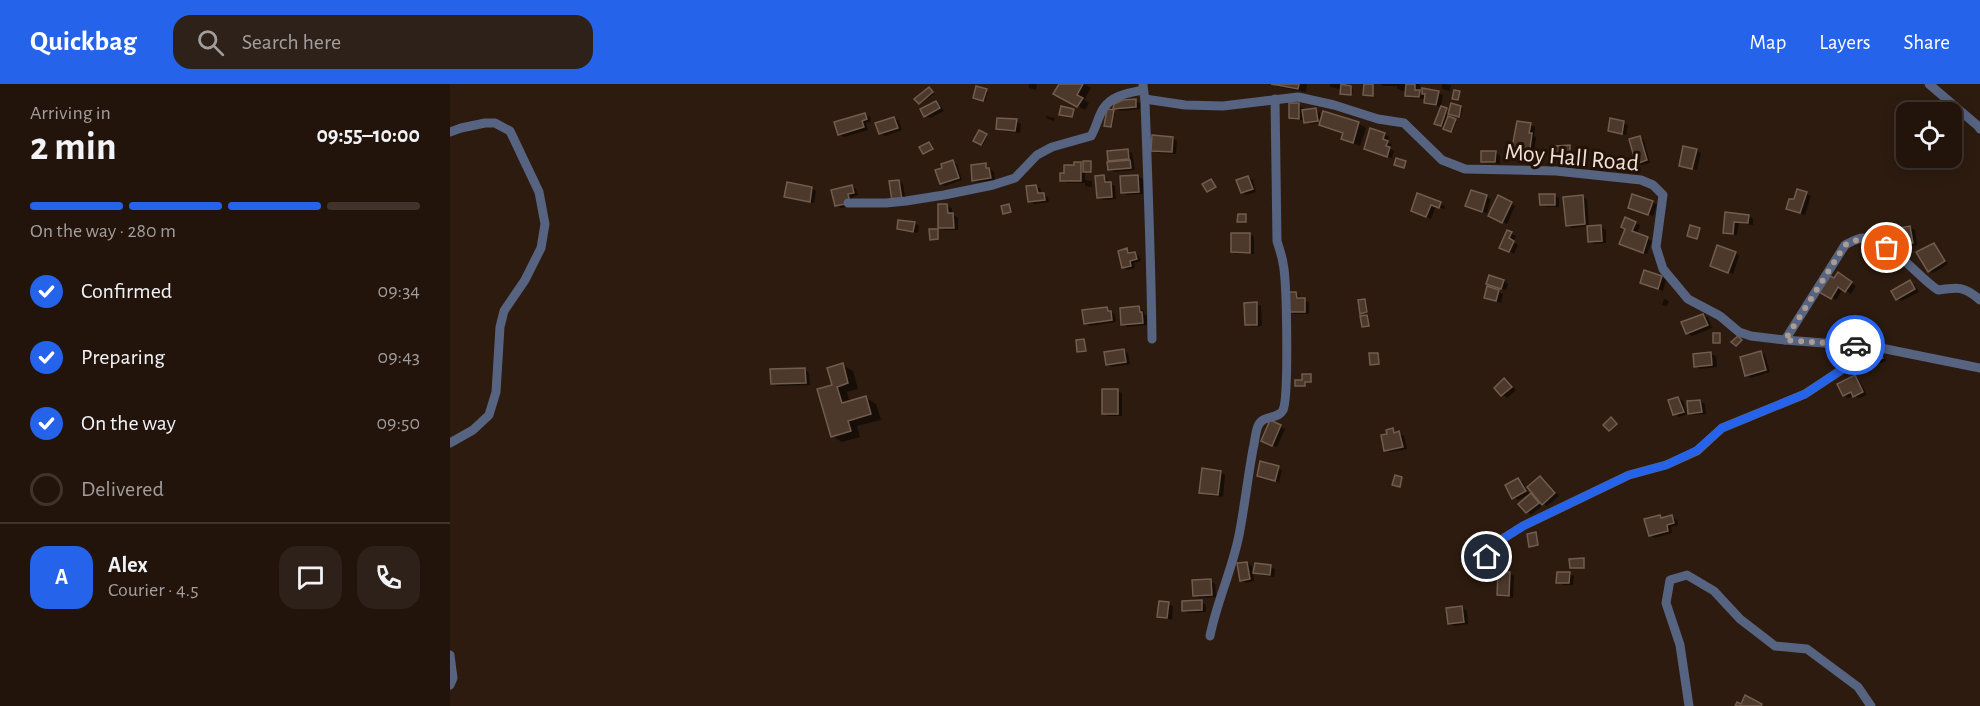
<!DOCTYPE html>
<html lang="en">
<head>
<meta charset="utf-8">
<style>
	:root { --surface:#22140b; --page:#2e2119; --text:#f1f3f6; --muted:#a29e9d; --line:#3f332c; --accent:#2563eb }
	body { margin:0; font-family:"Alegreya Sans",sans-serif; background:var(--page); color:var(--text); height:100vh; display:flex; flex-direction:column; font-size:22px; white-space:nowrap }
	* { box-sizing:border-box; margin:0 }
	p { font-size:20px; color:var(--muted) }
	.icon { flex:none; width:33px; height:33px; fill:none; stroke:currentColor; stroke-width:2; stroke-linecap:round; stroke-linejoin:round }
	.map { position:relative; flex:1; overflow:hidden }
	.sheet { display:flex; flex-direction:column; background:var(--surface); width:450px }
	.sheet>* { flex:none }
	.fabs { position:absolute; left:1446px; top:18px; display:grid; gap:12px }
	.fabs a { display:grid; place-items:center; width:66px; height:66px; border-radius:12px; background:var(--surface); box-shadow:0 3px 15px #0003,0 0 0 2px var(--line); font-size:30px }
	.pin { position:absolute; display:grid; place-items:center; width:51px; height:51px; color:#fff; margin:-26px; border:3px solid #fff; border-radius:50%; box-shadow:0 2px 6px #0007 }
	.courier { position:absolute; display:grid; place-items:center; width:60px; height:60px; margin:-30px; border:4px solid #2563eb; border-radius:50%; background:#fff; color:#222; box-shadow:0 2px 8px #0007 }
	.headline em { font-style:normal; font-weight:600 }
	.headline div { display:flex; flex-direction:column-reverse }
	.headline { display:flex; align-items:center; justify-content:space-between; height:102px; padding:0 30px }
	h1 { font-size:39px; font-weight:600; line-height:45px }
	.bar { display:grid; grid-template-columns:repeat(4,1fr); gap:9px 6px; align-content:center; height:72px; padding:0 30px }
	.bar i { height:8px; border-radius:4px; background:var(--line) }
	.bar .active { background:var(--accent) }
	.bar p { grid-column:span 4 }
	.line { display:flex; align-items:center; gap:15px; padding:0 30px; border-top:2px solid var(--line) }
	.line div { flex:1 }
	.round { display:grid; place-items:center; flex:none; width:63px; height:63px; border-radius:18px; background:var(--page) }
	ol { padding:0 30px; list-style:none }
	li { display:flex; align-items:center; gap:18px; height:66px }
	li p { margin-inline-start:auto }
	li .icon { padding:6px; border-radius:50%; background:var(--accent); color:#fff; stroke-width:4 }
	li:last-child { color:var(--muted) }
	li i { width:33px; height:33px; border:3px solid var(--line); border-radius:50% }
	header { display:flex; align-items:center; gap:36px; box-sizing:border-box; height:84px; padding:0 30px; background:var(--accent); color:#fff }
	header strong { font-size:28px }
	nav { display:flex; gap:33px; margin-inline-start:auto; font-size:21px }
	.search { width:420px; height:54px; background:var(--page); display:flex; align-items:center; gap:15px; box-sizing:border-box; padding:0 21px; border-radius:18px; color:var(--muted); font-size:22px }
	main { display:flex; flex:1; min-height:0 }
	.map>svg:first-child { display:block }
	.shadow { fill:#0007 }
	.building { fill:#4d392c; stroke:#715c4e; stroke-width:1.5 }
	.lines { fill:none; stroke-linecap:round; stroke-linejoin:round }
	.minor { stroke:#566381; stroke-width:9 }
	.done { stroke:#ab9c93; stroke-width:6; stroke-dasharray:0 10.8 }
	.route { stroke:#2563eb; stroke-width:8 }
	.labels { text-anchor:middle; stroke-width:6; stroke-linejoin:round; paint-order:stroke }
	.street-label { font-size:24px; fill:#efe2da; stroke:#231206 }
</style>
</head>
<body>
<header>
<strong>Quickbag</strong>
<div class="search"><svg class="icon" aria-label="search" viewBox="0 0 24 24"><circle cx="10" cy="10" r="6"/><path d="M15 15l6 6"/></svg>Search here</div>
<nav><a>Map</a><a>Layers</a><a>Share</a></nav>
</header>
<main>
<section class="sheet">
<div class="headline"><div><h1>2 min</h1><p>Arriving in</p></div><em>09:55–10:00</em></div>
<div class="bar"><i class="active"></i><i class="active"></i><i class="active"></i><i></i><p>On the way · 280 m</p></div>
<ol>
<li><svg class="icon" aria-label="check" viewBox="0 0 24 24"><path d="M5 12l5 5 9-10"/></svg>Confirmed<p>09:34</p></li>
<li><svg class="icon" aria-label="check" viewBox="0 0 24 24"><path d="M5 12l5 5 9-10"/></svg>Preparing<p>09:43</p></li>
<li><svg class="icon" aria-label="check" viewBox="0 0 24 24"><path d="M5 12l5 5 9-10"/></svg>On the way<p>09:50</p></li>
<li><i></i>Delivered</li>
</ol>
<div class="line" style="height:108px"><b class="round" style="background:var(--accent);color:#fff">A</b><div><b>Alex</b><p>Courier · 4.5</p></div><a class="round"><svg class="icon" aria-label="chat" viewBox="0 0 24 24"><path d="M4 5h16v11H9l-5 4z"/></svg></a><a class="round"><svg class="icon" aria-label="phone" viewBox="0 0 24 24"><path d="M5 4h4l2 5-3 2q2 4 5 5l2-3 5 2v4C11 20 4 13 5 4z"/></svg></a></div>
</section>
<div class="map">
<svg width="1530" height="622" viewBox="0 0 1530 622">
	<rect width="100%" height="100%" fill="#2d1b0f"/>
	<!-- shadow -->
	<g class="shadow">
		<polygon points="579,0 587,0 586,6 579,4"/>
		<polygon points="610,0 634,0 641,4 634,16 639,19 635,26 605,9"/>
		<polygon points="822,0 857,0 856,8 828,3"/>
		<polygon points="880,0 898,0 897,4 903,5 902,11 893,10 892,6 880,3"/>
		<polygon points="930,0 970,0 969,8 973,10 988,9 993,11 991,23 980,21 975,18 976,15 961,14 957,11 957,6 952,7 947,4 947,2 933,2"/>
		<polygon points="992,0 1001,1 1000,7 992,5"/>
		<polygon points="481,6 484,10 471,20 470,19"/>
		<polygon points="536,7 538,8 535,17 527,14"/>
		<polygon points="685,17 690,19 690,25 670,27 665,24"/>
		<polygon points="486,18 490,21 494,27 480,34 476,32"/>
		<polygon points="849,21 853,24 853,28 866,26 870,29 872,37 874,29 909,40 916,44 910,62 893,55 894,50 878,44 871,40 871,37 862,32 861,34 869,39 860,40 855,36 845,36 840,34"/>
		<polygon points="1002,21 1013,24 1010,33 998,28 996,33 1007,37 1003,47 986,39 991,23 1001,28"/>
		<polygon points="663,28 665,29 662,43 657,42"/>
		<polygon points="415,30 420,33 421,38 416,39 418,46 394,53 389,50"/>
		<polygon points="596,32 605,34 604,37 596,34"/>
		<polygon points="444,34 449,37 452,46 435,52 430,49"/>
		<polygon points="566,37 571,40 570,49 552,47 548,45"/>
		<polygon points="1173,39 1178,41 1176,51 1159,46"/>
		<polygon points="1080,41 1085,43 1084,52 1086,53 1083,74 1068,71 1063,68"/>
		<polygon points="529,48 538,52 533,61 525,56"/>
		<polygon points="934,50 939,53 937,58 942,61 940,65 944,67 942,74 920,67"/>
		<polygon points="722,54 727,57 726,70 707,69 703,66"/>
		<polygon points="1190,54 1194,56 1200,79 1191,81 1187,79"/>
		<polygon points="1246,66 1251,69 1247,86 1230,81"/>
		<polygon points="677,67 682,69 685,86 664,88 659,85 658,68"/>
		<polygon points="1046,69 1050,72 1050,80 1037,79 1032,77"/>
		<polygon points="503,78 507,80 512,96 495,102 491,99 494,85"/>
		<polygon points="640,78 642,79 642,88 635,88 635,96 642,97 642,103 635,102 635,99 617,99 612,97 625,82 630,80 635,82"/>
		<polygon points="535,81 544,88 545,96 528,98 524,96"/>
		<polygon points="688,92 693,95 693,110 677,111 672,108"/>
		<polygon points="654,93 658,96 659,99 665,102 666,115 653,116 648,113"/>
		<polygon points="798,94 803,96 806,108 796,111 792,108"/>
		<polygon points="449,98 453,100 456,118 448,119"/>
		<polygon points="401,102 406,105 408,111 402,113 404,121 391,124 387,121"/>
		<polygon points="586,102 591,105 591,110 598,113 599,118 584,120 579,117"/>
		<polygon points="362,104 366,107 364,119 341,115 336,112"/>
		<polygon points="1022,107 1041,115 1037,129 1022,124"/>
		<polygon points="1348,107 1361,112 1355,131 1342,126"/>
		<polygon points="968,111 990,120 995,122 994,125 986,122 981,135 967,129"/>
		<polygon points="1104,111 1109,114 1109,123 1096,123 1091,121"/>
		<polygon points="1048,113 1065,122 1057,140 1040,131"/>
		<polygon points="1132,113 1137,116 1139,144 1151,143 1156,146 1156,159 1144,160 1139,157 1138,142 1122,144 1117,141"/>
		<polygon points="1202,118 1207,121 1203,132 1179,124"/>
		<polygon points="497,122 502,124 502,130 508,134 508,146 494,146 489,143"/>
		<polygon points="1277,130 1299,132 1303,135 1303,141 1289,139 1287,151 1279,150 1274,148"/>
		<polygon points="464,139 469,142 468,149 453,147 449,145"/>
		<polygon points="1185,139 1190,141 1187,150 1202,157 1197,170 1176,162 1176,145"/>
		<polygon points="1460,143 1465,146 1467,161 1458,163 1453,160"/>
		<polygon points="1058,148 1066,152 1063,158 1068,161 1064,170 1051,163"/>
		<polygon points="799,150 804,153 804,170 787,170 782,168"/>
		<polygon points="1484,161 1488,164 1498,180 1483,189 1479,186"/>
		<polygon points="677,166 689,172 691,177 684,179 685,184 678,186 673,183"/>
		<polygon points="1285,169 1289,172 1283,190 1266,184"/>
		<polygon points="1388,190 1406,202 1401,210 1393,205 1386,216 1371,207 1385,196"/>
		<polygon points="1211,193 1216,196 1213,207 1191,199"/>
		<polygon points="1054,197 1058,200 1056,206 1042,202"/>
		<polygon points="1460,198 1465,201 1469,208 1451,217 1447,215"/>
		<polygon points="1038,204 1053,210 1051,219 1036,213"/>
		<polygon points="846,210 851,213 851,216 859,218 859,230 844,230 839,227"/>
		<polygon points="1214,215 1219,217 1217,222 1212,221"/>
		<polygon points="915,216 917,218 918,229 913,230 911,229"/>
		<polygon points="806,220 811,222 812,242 801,243 797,240"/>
		<polygon points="657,224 665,231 666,238 640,242 636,239"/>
		<polygon points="689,224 694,227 694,230 697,232 697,241 677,243 673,240"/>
		<polygon points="1253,231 1258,234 1262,244 1242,252 1237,249"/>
		<polygon points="674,267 678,269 680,280 662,283 658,280"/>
		<polygon points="1428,267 1433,269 1436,277 1425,282 1421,279"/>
		<polygon points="1310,268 1315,271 1320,288 1301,294 1296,291"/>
		<polygon points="1261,270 1266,272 1267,283 1250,285 1245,282"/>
		<polygon points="392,281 403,287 408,305 397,308 400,319 416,314 426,320 431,336 407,342 410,353 392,358 382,352 384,302"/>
		<polygon points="355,286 359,289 360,301 327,302 322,299"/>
		<polygon points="1405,293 1409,296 1417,311 1409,314 1404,311 1398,314 1394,311"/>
		<polygon points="1055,296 1066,306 1057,314 1046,304"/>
		<polygon points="667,307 672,309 672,332 658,332 654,329"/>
		<polygon points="1228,314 1233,317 1237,330 1229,333 1225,330"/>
		<polygon points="1250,317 1255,320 1256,330 1244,331 1240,329"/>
		<polygon points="821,338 835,345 827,363 818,359"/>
		<polygon points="943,346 954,352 957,365 940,368 935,366 938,351"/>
		<polygon points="828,384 832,386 829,398 808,391"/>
		<polygon points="771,388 775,391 773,413 755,411 751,408"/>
		<polygon points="1091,393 1095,396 1109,412 1097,422 1094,420 1081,431 1070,420 1084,409"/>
		<polygon points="1068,396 1073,398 1079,410 1068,416 1063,413"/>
		<polygon points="1210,432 1214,435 1222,433 1227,436 1228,441 1221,443 1222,449 1205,454 1200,451"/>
		<polygon points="797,479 802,482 804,497 796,499 791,496"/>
		<polygon points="820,483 825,485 824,493 810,491 805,488"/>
		<polygon points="1060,490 1064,492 1063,514 1053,513 1048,511"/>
		<polygon points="1119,490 1124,492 1123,501 1113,501 1108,498"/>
		<polygon points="760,497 765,500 766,513 749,514 744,511"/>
		<polygon points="710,518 723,522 722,536 709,532"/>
		<polygon points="752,518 756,521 756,528 738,529 733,526"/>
		<polygon points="1012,524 1017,527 1018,540 1004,542 999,539"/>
	</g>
	<!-- building -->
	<g class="building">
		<polygon points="609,0 633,0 627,11 633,14 627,23 603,10"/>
		<polygon points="821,0 849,0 848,5"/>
		<polygon points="891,0 901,2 901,11 890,10"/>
		<polygon points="914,0 923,0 923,12 913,11"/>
		<polygon points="956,0 965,0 965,6 970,6 969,13 955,12"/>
		<polygon points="526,2 537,5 533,17 523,14"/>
		<polygon points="479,3 483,8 469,20 464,15"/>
		<polygon points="972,4 989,7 986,21 974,19 975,10 972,10"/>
		<polygon points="1004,6 1010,7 1008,16 1002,15"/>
		<polygon points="686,15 686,23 663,25 664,20 673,16"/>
		<polygon points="486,17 490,24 474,33 470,25"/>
		<polygon points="839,19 849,19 849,35 839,34"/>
		<polygon points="1001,19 1011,22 1009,33 998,30"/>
		<polygon points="611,22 624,25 622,33 609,31"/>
		<polygon points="991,22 997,24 991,42 984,40"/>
		<polygon points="866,24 868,37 854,39 852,26"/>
		<polygon points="657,25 664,26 661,43 654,42"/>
		<polygon points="873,27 909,38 903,59 891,55 893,49 869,41"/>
		<polygon points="415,29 417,35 412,37 414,43 388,51 384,38"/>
		<polygon points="998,32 1006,35 1001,48 993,45"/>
		<polygon points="444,33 448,44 429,50 425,39"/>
		<polygon points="547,34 567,35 565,47 546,45"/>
		<polygon points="1160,34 1174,37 1172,50 1158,47"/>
		<polygon points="1067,37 1081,39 1079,49 1082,49 1079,72 1061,69"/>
		<polygon points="920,44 935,49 933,55 938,57 936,62 940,63 937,73 914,65"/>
		<polygon points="529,46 537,50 531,61 523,57"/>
		<polygon points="702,51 723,53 722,68 701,67"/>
		<polygon points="1190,52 1197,76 1186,80 1179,55"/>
		<polygon points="479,58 483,65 473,70 469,63"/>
		<polygon points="1120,61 1120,69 1106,70 1105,62"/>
		<polygon points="1233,62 1247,65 1242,85 1229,82"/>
		<polygon points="678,65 679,75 658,77 657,67"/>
		<polygon points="1031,67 1046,67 1045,78 1031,78"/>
		<polygon points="946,74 956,77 954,84 944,81"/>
		<polygon points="503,76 509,94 490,100 485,86 492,84 491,80"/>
		<polygon points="680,76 681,84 658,86 657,78"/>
		<rect x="633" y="77" width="8" height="11"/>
		<polygon points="624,78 631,78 631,97 610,97 610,89 614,89 614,81 624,81"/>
		<polygon points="536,79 536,84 539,84 541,94 522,97 521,81"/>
		<polygon points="654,91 655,98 661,98 662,113 647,114 645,92"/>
		<polygon points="688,91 689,108 671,109 670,92"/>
		<polygon points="798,92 803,105 791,109 786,96"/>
		<polygon points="761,95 766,103 757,108 752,100"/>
		<polygon points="449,96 452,116 442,117 439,97"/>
		<polygon points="337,98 362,103 360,118 334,113"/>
		<polygon points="402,101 404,109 398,110 400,119 385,122 381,106"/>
		<polygon points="586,101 588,109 594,109 595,116 578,118 576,102"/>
		<polygon points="1347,105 1357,108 1350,129 1336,125 1339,115 1344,115"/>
		<polygon points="1021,106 1037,111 1032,128 1015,122"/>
		<polygon points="967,109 991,118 989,124 981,121 976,133 961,127"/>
		<polygon points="1089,110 1105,110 1105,121 1090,121"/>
		<polygon points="1182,110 1203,117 1198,131 1178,124"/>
		<polygon points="1048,111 1062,118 1052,139 1038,132"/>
		<polygon points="1133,111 1135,140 1116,142 1113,113"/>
		<polygon points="488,120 497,120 498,129 503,129 504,144 488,144"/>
		<polygon points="559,120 561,128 553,130 551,122"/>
		<polygon points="1275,128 1299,131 1298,139 1284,138 1283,150 1273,149"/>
		<polygon points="788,130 796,130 796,138 787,138"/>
		<polygon points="1175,133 1186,138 1182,147 1198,153 1193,169 1169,160 1175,145 1171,143"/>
		<polygon points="448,136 465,138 463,148 447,145"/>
		<polygon points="1151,141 1152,157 1138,158 1137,142"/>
		<polygon points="1240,141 1250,144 1247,155 1237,152"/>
		<polygon points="1460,142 1463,159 1452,161 1449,144"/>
		<polygon points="479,145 488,145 488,155 480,156"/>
		<polygon points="1057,146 1062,148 1059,154 1064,157 1059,168 1049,164"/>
		<polygon points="781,149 800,149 800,169 781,168"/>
		<polygon points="1484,159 1495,177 1478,188 1466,168"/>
		<polygon points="1267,161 1286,168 1278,189 1260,182"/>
		<polygon points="677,164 678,169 685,168 687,175 680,177 681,182 672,184 668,167"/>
		<polygon points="1194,186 1212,192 1208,205 1190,199"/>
		<polygon points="1388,188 1402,198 1395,208 1388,203 1381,215 1369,208 1380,192 1384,194"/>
		<polygon points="1039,191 1054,196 1051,205 1036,200"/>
		<polygon points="1460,196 1465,205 1446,216 1441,207"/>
		<polygon points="1037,202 1049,206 1046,217 1034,214"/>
		<polygon points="838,208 846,208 847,214 855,214 855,228 838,228"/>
		<polygon points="915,215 917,228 910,230 908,216"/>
		<polygon points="807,218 807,241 795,241 794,219"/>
		<polygon points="689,222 690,228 692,228 693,239 671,241 670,224"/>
		<polygon points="657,223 658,227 661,227 662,236 634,240 632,226"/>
		<polygon points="1253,230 1258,241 1236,250 1231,238"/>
		<polygon points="917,231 919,242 912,243 910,232"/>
		<rect x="1263" y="249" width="7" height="10"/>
		<polygon points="1288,252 1292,256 1286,262 1281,258"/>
		<polygon points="634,255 636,267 627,268 626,256"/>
		<polygon points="674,265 676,278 656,281 654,268"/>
		<polygon points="1428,265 1433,274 1419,280 1415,271"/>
		<polygon points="1311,267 1316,286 1295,292 1290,273"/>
		<polygon points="1261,268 1262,281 1244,283 1243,270"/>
		<polygon points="919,269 928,269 929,280 920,281"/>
		<polygon points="393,279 398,299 387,303 392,319 416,312 421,330 398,337 401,347 381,353 367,305 382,301 377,284"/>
		<polygon points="355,284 356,299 321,300 320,285"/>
		<polygon points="852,290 861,290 861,298 855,298 855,302 845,302 845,296 852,296"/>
		<polygon points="1405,291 1413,308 1403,313 1401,308 1393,312 1387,300"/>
		<polygon points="1054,294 1062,303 1051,312 1044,304"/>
		<rect x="652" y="305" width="16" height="25"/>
		<polygon points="1228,313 1234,328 1223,331 1218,316"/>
		<polygon points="1250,316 1252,328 1238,330 1237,317"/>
		<polygon points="1161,333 1167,340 1159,347 1153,341"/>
		<polygon points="820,336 831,341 822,362 811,357"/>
		<polygon points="943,344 944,349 949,347 953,363 934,367 931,351 937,350 936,346"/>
		<polygon points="810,377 829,382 825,397 807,392"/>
		<polygon points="752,384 771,387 768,411 749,409"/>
		<polygon points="945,391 952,393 950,403 942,401"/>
		<polygon points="1090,392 1105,409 1092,421 1077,403"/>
		<polygon points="1068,394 1076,407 1062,415 1055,401"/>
		<polygon points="1081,409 1089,419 1076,429 1068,420"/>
		<polygon points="1210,431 1211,434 1222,431 1224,439 1217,441 1218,447 1199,452 1194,435"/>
		<polygon points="1086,448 1088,461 1079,463 1077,450"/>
		<polygon points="1134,474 1134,484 1120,484 1119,475"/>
		<polygon points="797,478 800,495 790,497 787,479"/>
		<polygon points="805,479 821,481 820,491 803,489"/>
		<polygon points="1048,488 1060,488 1059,512 1047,511"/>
		<polygon points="1107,488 1120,488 1119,499 1106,499"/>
		<polygon points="761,495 762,511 743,512 742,496"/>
		<polygon points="752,516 752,526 732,527 732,517"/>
		<polygon points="709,517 719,518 717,534 707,533"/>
		<polygon points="1012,522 1014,538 998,540 996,524"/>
		<polygon points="1295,611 1312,620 1311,622 1285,622 1287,618 1291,620"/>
	</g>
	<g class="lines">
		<!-- minor -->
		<g class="minor">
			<path d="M693,0C693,6 695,12 695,18C698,97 701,176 702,255"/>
			<polyline points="1479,0 1528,42 1530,45"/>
			<polyline points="695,15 735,21 773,22 848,13 884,21 928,35 954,39 992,76 1015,85 1106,87 1191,96 1203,101 1213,111 1206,163 1213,185 1238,215 1270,232 1289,248 1301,252 1335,256 1426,263 1530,284"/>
			<polyline points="0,48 11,44 35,39 45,39 60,47 89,108 95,140 91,164 75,196 54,227 50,243 46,308 39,331 23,346 0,359"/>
			<path d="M398,119H436L456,117L494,111L543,101L565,94L587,71L602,63L641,52C646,44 648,33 653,25C662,11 679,9 693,6"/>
			<path d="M1335,256L1395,161C1401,158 1407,154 1413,154C1440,154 1466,192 1488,206C1508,203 1514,202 1530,216"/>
			<polyline points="1037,473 1054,454 1073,442 1179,391 1216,381 1247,367 1272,344 1355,310 1426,263"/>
			<path d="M760,552C767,516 784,482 790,446C795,419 798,392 803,365C805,358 805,349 808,342C813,330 828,336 833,326C839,313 837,197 833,179C832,172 829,164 827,157L825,15"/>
			<polyline points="0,571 3,594 0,601"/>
			<polyline points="1239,622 1230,561 1216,519 1220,496 1237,491 1264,507 1290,535 1325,562 1357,565 1408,603 1421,622"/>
		</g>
	</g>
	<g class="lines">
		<!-- done -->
		<path class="done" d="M1405,261L1335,256L1395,161C1412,152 1422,154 1437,164"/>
		<!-- route -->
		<polyline class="route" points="1037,473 1054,454 1073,442 1179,391 1216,381 1247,366 1272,344 1355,310 1426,263 1405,261"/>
	</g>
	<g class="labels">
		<!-- street labels -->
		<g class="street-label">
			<text transform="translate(1122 73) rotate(5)" y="8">Moy Hall Road</text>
		</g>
	</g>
</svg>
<div class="fabs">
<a><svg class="icon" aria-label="locate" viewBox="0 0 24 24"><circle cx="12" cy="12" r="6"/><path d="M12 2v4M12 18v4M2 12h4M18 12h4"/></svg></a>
</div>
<div class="pin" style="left:1437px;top:164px;background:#ea580c"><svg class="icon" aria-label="bag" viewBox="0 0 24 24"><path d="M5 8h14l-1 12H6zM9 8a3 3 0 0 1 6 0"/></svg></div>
<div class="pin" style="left:1037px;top:473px;background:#1f2937"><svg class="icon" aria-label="home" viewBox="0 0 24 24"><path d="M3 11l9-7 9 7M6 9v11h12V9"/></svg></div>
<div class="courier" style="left:1405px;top:261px"><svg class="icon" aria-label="car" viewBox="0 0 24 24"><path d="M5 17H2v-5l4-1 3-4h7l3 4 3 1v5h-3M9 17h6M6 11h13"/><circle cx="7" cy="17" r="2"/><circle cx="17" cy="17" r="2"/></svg></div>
</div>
</main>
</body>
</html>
